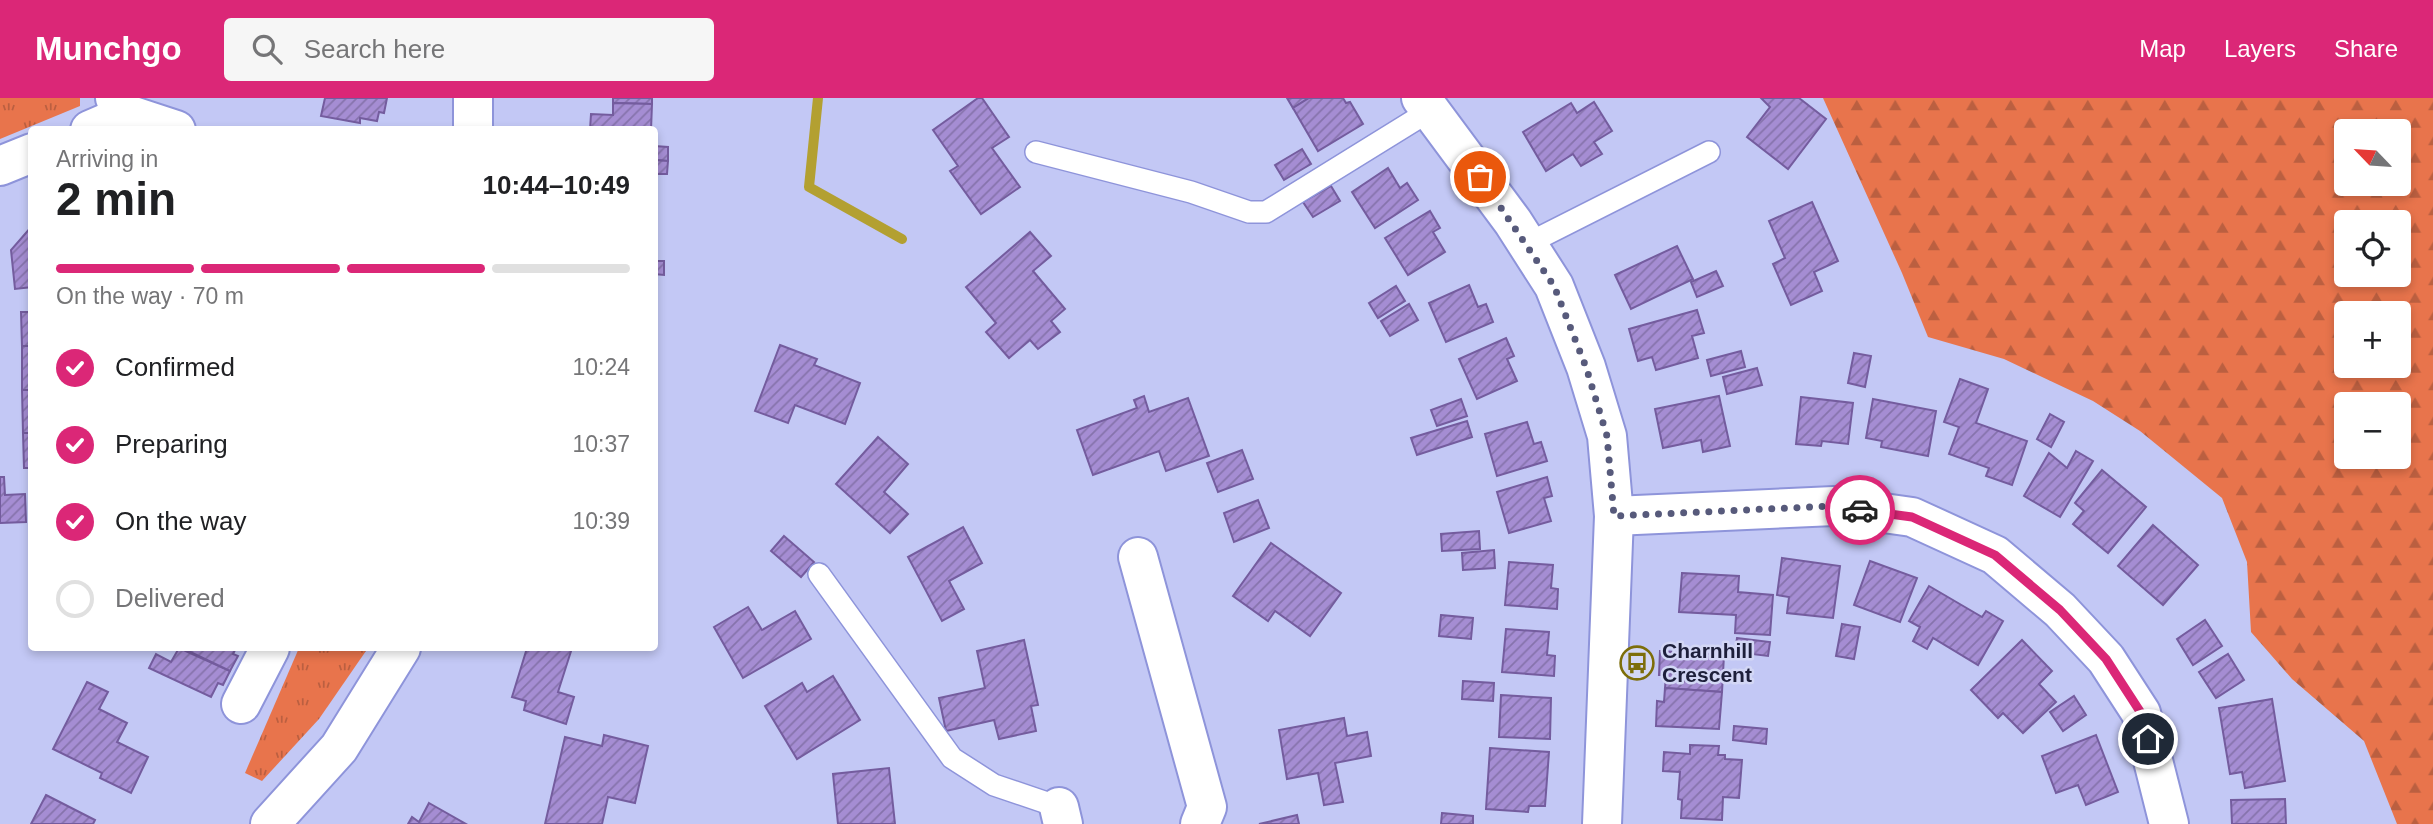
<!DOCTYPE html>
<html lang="en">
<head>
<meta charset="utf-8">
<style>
	:root { --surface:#fff; --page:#f6f6f6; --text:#202124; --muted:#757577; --line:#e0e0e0; --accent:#db2777 }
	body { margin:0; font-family:Helvetica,sans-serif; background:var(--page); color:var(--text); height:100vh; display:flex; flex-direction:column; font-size:26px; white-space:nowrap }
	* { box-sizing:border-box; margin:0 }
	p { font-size:23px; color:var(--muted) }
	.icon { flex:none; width:38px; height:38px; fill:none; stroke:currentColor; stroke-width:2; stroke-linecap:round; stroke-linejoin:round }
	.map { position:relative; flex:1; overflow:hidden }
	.sheet { position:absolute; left:28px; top:28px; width:630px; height:525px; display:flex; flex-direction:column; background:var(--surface); border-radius:7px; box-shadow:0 4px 10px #0003 }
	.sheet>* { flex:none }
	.needle { width:46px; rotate:295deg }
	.buttons { position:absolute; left:2334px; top:21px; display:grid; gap:14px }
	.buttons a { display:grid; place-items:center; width:77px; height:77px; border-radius:7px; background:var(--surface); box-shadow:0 4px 10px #0003; font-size:35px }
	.pin { position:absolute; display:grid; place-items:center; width:60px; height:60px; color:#fff; margin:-30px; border:4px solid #fff; border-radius:50%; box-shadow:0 2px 7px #0007 }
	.courier { position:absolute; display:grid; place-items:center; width:70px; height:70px; margin:-35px; border:5px solid #db2777; border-radius:50%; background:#fff; color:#222; box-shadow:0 2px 9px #0007 }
	.summary em { font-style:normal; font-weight:700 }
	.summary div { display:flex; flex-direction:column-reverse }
	.summary { display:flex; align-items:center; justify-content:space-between; height:119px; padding:0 28px }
	h1 { font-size:46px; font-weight:700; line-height:52px }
	.bar { display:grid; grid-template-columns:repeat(4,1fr); gap:10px 7px; align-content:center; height:84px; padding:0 28px }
	.bar i { height:9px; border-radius:5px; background:var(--line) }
	.bar .active { background:var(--accent) }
	.bar p { grid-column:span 4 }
	ol { padding:0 28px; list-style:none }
	li { display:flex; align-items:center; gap:21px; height:77px }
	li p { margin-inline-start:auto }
	li .icon { padding:7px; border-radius:50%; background:var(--accent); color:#fff; stroke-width:4 }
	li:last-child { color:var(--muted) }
	li i { width:38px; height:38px; border:4px solid var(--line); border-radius:50% }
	header { display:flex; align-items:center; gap:42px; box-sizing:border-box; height:98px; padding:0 35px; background:var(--accent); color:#fff }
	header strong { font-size:33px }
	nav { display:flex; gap:38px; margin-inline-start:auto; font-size:24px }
	.search { width:490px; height:63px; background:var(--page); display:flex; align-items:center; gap:18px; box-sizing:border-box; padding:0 24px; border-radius:7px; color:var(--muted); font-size:26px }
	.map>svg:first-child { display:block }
	.grass { fill:url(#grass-tufts) }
	.forest { fill:url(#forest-firs); fill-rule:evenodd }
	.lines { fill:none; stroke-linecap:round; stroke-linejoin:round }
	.stream { stroke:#b3a031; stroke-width:10 }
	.building { fill:url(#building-hatch); stroke:#745c9e; stroke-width:2 }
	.service-casing { stroke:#8e94da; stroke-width:24 }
	.minor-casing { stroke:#8e94da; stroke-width:42 }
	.secondary-casing { stroke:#8e94da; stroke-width:42 }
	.service { stroke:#fff; stroke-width:21 }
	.minor { stroke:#fff; stroke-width:38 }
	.secondary { stroke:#fff; stroke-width:38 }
	.done { stroke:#575a7b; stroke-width:7; stroke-dasharray:0 12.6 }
	.route { stroke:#db2777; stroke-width:9 }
	.labels { text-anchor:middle; stroke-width:5; stroke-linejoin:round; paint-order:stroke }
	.poi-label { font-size:21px; font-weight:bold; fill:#1d1f3a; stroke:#d3d7f5; text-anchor:start }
</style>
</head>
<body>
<header>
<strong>Munchgo</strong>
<div class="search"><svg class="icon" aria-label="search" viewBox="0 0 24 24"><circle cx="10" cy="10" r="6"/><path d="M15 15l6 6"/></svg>Search here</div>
<nav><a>Map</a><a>Layers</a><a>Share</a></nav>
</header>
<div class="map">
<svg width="2433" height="726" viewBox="0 0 2433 726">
	<defs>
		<pattern id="grass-tufts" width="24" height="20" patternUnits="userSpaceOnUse" patternTransform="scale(1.75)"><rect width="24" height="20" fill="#e8744c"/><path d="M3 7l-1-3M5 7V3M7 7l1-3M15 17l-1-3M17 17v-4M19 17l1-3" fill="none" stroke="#bb5f40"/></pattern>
		<pattern id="forest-firs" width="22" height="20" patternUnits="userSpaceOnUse" patternTransform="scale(1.75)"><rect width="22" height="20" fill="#e8744c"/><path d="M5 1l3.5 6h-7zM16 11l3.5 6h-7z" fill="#bb5f40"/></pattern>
		<pattern id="building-hatch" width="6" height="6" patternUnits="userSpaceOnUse" patternTransform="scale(1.75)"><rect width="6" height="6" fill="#a58dd3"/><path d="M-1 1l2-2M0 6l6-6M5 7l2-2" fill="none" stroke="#8673ac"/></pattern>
	</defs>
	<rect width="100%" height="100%" fill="#c3c8f5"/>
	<!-- grass -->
	<g class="grass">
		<polygon points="0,0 80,0 80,8 0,41"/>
		<polygon points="299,550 368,550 319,621 262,683 245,675"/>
	</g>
	<!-- forest -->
	<path class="forest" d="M1823,0H2433V726H2397L2364,643L2292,581L2251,534L2247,464L2222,400L2140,333L2093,303L2004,261L1928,239L1902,175ZM2347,33H2399V86H2347ZM2347,124H2399V177H2347ZM2347,215H2399V268H2347ZM2347,306H2399V359H2347Z"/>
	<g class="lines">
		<!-- stream -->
		<polyline class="stream" points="818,0 809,89 902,141"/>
	</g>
	<!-- building -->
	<g class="building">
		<polygon points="325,0 387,0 384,15 379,14 377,23 360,20 360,25 321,18"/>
		<polygon points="613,0 652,0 652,6 613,5"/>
		<polygon points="978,0 982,0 1009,39 992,50 1020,89 981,116 950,73 958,68 933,32"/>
		<polygon points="1287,0 1309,0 1293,10"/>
		<polygon points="1309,0 1343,0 1346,5 1350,4 1363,26 1318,53 1293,10"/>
		<polygon points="1761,0 1799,0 1826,21 1788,71 1747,39 1770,9"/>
		<polygon points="1594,4 1612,33 1594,44 1602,56 1581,68 1573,56 1546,73 1523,34 1571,5 1577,15"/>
		<polygon points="613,5 652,6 651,32 590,32 591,16 613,17"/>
		<polygon points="654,48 668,49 668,63 654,62"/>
		<polygon points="1302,51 1311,66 1284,82 1275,67"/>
		<polygon points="654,62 668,63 667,76 654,76"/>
		<polygon points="1388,70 1400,90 1407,85 1418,102 1375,130 1352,94"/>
		<polygon points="1331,88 1340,103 1313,119 1303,104"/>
		<polygon points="1812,104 1838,163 1814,174 1822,193 1791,207 1773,166 1785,160 1769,123"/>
		<polygon points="1430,113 1440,130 1433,134 1445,154 1408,177 1385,140"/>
		<polygon points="32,128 32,189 15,191 11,152"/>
		<polygon points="1030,134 1051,158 1033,173 1065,211 1051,223 1060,234 1038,251 1030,242 1009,260 986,234 996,225 966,189"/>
		<polygon points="1677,148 1693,181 1631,211 1615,177"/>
		<polygon points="654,163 664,163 664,177 654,176"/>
		<polygon points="1716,173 1723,188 1697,199 1691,184"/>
		<polygon points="1469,187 1478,209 1486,206 1493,224 1446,244 1429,205"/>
		<polygon points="1396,188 1405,203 1378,220 1369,205"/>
		<polygon points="1409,206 1418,222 1390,238 1381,223"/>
		<polygon points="1697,212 1704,235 1692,238 1698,260 1656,272 1652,259 1638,263 1629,231"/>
		<polygon points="21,214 32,214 32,248 22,248"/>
		<polygon points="1506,240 1514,258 1507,261 1517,283 1477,301 1459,261"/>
		<polygon points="780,247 817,261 814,267 860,285 845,326 795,307 788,325 755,313"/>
		<rect x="22" y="248" width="10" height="44"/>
		<polygon points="1741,253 1745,269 1711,278 1707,262"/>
		<polygon points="1854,255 1871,258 1865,289 1848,285"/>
		<polygon points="1757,270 1762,287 1727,296 1723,279"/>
		<polygon points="1960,281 1988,291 1976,325 2027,343 2012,387 1986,378 1989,370 1949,356 1959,329 1944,324"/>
		<polygon points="22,292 32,292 32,335 23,335"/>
		<polygon points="1144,298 1149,314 1188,300 1209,358 1166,373 1159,353 1093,377 1077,332 1137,310 1134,302"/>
		<polygon points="1719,298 1730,348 1703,354 1701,342 1663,350 1655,311"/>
		<polygon points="1801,299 1853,305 1848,346 1822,343 1821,348 1796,346"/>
		<polygon points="1461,301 1467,318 1437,328 1431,312"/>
		<polygon points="1873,301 1936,313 1928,358 1881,349 1882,343 1866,340"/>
		<polygon points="2050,316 2064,324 2051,349 2037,341"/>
		<polygon points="1467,323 1472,339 1417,357 1411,340"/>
		<polygon points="1527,324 1534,346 1541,344 1547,363 1497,378 1485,336"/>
		<polygon points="23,335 32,335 32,370 24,370"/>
		<polygon points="878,339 908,366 884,394 908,416 890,435 836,386"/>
		<polygon points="1242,352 1253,381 1218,394 1207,365"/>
		<polygon points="2076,353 2093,363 2060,419 2024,398 2049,355 2067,370"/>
		<polygon points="2102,372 2146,409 2108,455 2073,426 2084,413 2075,405"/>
		<polygon points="0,379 4,379 5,397 25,396 26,424 0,425"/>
		<polygon points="1547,379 1552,398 1544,400 1551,423 1509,435 1497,394"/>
		<polygon points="1258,402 1269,430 1234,444 1224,415"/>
		<polygon points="2153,427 2198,467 2163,507 2118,468"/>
		<polygon points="963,429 982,465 949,483 964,511 942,523 908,459"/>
		<polygon points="1479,433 1480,451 1442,453 1441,436"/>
		<polygon points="784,438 814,464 801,479 771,453"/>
		<polygon points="1271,445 1341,495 1310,538 1275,513 1268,523 1233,498"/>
		<polygon points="1494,452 1495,470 1463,472 1462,455"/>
		<polygon points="1782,460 1840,468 1833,520 1787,515 1789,499 1777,497"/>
		<polygon points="1870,463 1917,480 1900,524 1854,507"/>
		<polygon points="1509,464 1553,467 1551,490 1558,491 1557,511 1505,507"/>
		<polygon points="1682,475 1739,478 1738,494 1773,497 1770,537 1735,535 1736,517 1679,514"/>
		<polygon points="1929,488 1982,519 1986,513 2003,523 1978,567 1933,540 1927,551 1913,543 1920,529 1909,523"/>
		<polygon points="748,509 762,532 795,513 811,541 743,580 714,529"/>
		<polygon points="1441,517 1473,520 1471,541 1439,538"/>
		<polygon points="2205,522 2222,548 2193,567 2177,541"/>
		<polygon points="1842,526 1860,529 1854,561 1836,558"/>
		<polygon points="1506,531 1549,534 1547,557 1555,558 1554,578 1502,574"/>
		<polygon points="1737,540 1770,544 1768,558 1735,554"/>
		<polygon points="1024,542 1038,607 1031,608 1036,633 999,641 994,622 946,633 939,600 985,590 977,553"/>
		<polygon points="2022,542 2052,573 2039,586 2056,604 2023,635 2003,615 1998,620 1971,592"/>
		<polygon points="179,550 230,573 223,587 218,585 211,599 149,570 156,556 171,564"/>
		<polygon points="182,550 236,550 233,556 238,558 230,573"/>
		<polygon points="527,550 572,550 558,594 574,599 566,626 524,612 526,603 512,599"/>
		<polygon points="1660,553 1724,557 1722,594 1665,590 1666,577 1659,577"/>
		<polygon points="2228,556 2244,582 2216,600 2199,574"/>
		<polygon points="833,578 860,622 797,661 765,608 802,585 807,594"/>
		<polygon points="1463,583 1494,585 1493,603 1462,601"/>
		<polygon points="87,584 108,594 99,611 127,625 117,644 148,659 131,695 100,680 102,675 53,651"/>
		<polygon points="1665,590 1722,594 1719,631 1656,628 1657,603 1664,604"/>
		<polygon points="1501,597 1551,600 1550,641 1499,639"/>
		<polygon points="2074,598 2086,617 2063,633 2050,614"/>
		<polygon points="2272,601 2285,683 2245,690 2242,674 2230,676 2219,610"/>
		<polygon points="1344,620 1347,638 1367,634 1371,658 1335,665 1343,704 1324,707 1318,675 1287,681 1279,632"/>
		<polygon points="1734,628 1767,631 1766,646 1733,642"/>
		<polygon points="604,637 648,648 635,705 608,699 602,726 545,726 565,639 602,648"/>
		<polygon points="2096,637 2118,694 2086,707 2078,687 2056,695 2042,658"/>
		<polygon points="1690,647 1719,648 1718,657 1725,657 1725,661 1742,662 1739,700 1723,699 1722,722 1681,720 1682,702 1678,701 1680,674 1663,673 1664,654 1690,656"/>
		<polygon points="1490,650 1549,654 1545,708 1529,708 1528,714 1486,711"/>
		<polygon points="889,670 895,726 838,726 833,676"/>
		<polygon points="46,697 95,722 93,726 31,726"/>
		<polygon points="2285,701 2286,726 2232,726 2231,702"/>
		<polygon points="429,705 466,726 408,726 412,719 419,724"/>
		<polygon points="1442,715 1473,718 1473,726 1441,726"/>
		<polygon points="1297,717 1299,726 1259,726"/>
	</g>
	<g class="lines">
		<defs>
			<g id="service">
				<polyline points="1036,54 1191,94 1249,114 1266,114 1431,12"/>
				<polyline points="1527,146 1709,54"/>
				<polyline points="819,476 952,660 994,687 1059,709"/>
			</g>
			<g id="minor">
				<polyline points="115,0 127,16 176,32"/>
				<polyline points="1421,0 1513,124 1554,188 1586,269 1607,338 1614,418 1602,726"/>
				<polyline points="90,32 127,16"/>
				<polyline points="0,68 32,55"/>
				<polyline points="1614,418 1834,408 1912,419 1995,457 2060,512 2106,561 2141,615 2169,726"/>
				<polyline points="1138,459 1207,709 1200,726"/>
				<polyline points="241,606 270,550"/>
				<polyline points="1059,709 1063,726"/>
			</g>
			<g id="secondary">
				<polyline points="473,32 473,0"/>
				<polyline points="270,726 339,650 401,550"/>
			</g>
		</defs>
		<!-- service casing -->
		<use href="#service" class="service-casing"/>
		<!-- minor casing -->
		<use href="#minor" class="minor-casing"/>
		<!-- secondary casing -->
		<use href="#secondary" class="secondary-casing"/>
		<!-- service -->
		<use href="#service" class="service"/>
		<!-- minor -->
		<use href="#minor" class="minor"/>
		<!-- secondary -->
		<use href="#secondary" class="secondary"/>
	</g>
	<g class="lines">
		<!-- done -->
		<polyline class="done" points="1480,79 1554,188 1586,269 1607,338 1614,418 1833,408 1860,412"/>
		<!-- route -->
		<polyline class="route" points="1860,412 1912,419 1995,457 2060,512 2106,561 2141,615 2148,641"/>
	</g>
	<!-- icons -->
	<defs>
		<symbol id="bus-ring" viewBox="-11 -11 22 22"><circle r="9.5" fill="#d3d7f5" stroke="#7d6e0a" stroke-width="1.5"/><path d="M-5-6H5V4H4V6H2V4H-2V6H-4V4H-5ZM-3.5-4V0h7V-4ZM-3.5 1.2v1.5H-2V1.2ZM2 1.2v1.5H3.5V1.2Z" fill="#7d6e0a"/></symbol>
	</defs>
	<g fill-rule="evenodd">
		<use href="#bus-ring" x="1618" y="546" width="38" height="38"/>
	</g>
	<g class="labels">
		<!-- poi labels -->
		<g class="poi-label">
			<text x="1662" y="560">Charnhill<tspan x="1662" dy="24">Crescent</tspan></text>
		</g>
	</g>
</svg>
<div class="buttons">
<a><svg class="needle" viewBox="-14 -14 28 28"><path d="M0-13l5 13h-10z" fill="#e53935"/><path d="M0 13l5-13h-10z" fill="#757577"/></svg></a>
<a><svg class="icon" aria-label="locate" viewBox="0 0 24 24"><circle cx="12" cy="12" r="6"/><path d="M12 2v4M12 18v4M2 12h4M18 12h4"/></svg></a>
<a>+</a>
<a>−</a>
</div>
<div class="pin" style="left:1480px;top:79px;background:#ea580c"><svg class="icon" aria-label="bag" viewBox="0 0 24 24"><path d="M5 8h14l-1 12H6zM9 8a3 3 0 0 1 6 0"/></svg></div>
<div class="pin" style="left:2148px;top:641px;background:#1f2937"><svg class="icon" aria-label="home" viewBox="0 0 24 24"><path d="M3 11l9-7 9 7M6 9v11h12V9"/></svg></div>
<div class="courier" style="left:1860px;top:412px"><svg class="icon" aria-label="car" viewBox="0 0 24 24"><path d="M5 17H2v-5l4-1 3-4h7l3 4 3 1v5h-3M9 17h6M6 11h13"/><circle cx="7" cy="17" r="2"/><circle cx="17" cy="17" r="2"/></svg></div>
<section class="sheet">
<div class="summary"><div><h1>2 min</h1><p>Arriving in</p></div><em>10:44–10:49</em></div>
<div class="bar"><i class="active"></i><i class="active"></i><i class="active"></i><i></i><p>On the way · 70 m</p></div>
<ol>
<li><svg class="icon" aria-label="check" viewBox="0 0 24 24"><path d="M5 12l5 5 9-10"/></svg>Confirmed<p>10:24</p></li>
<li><svg class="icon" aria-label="check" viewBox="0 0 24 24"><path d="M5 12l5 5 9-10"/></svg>Preparing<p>10:37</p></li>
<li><svg class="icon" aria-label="check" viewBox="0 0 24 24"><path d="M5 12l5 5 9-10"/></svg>On the way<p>10:39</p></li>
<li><i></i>Delivered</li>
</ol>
</section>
</div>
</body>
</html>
